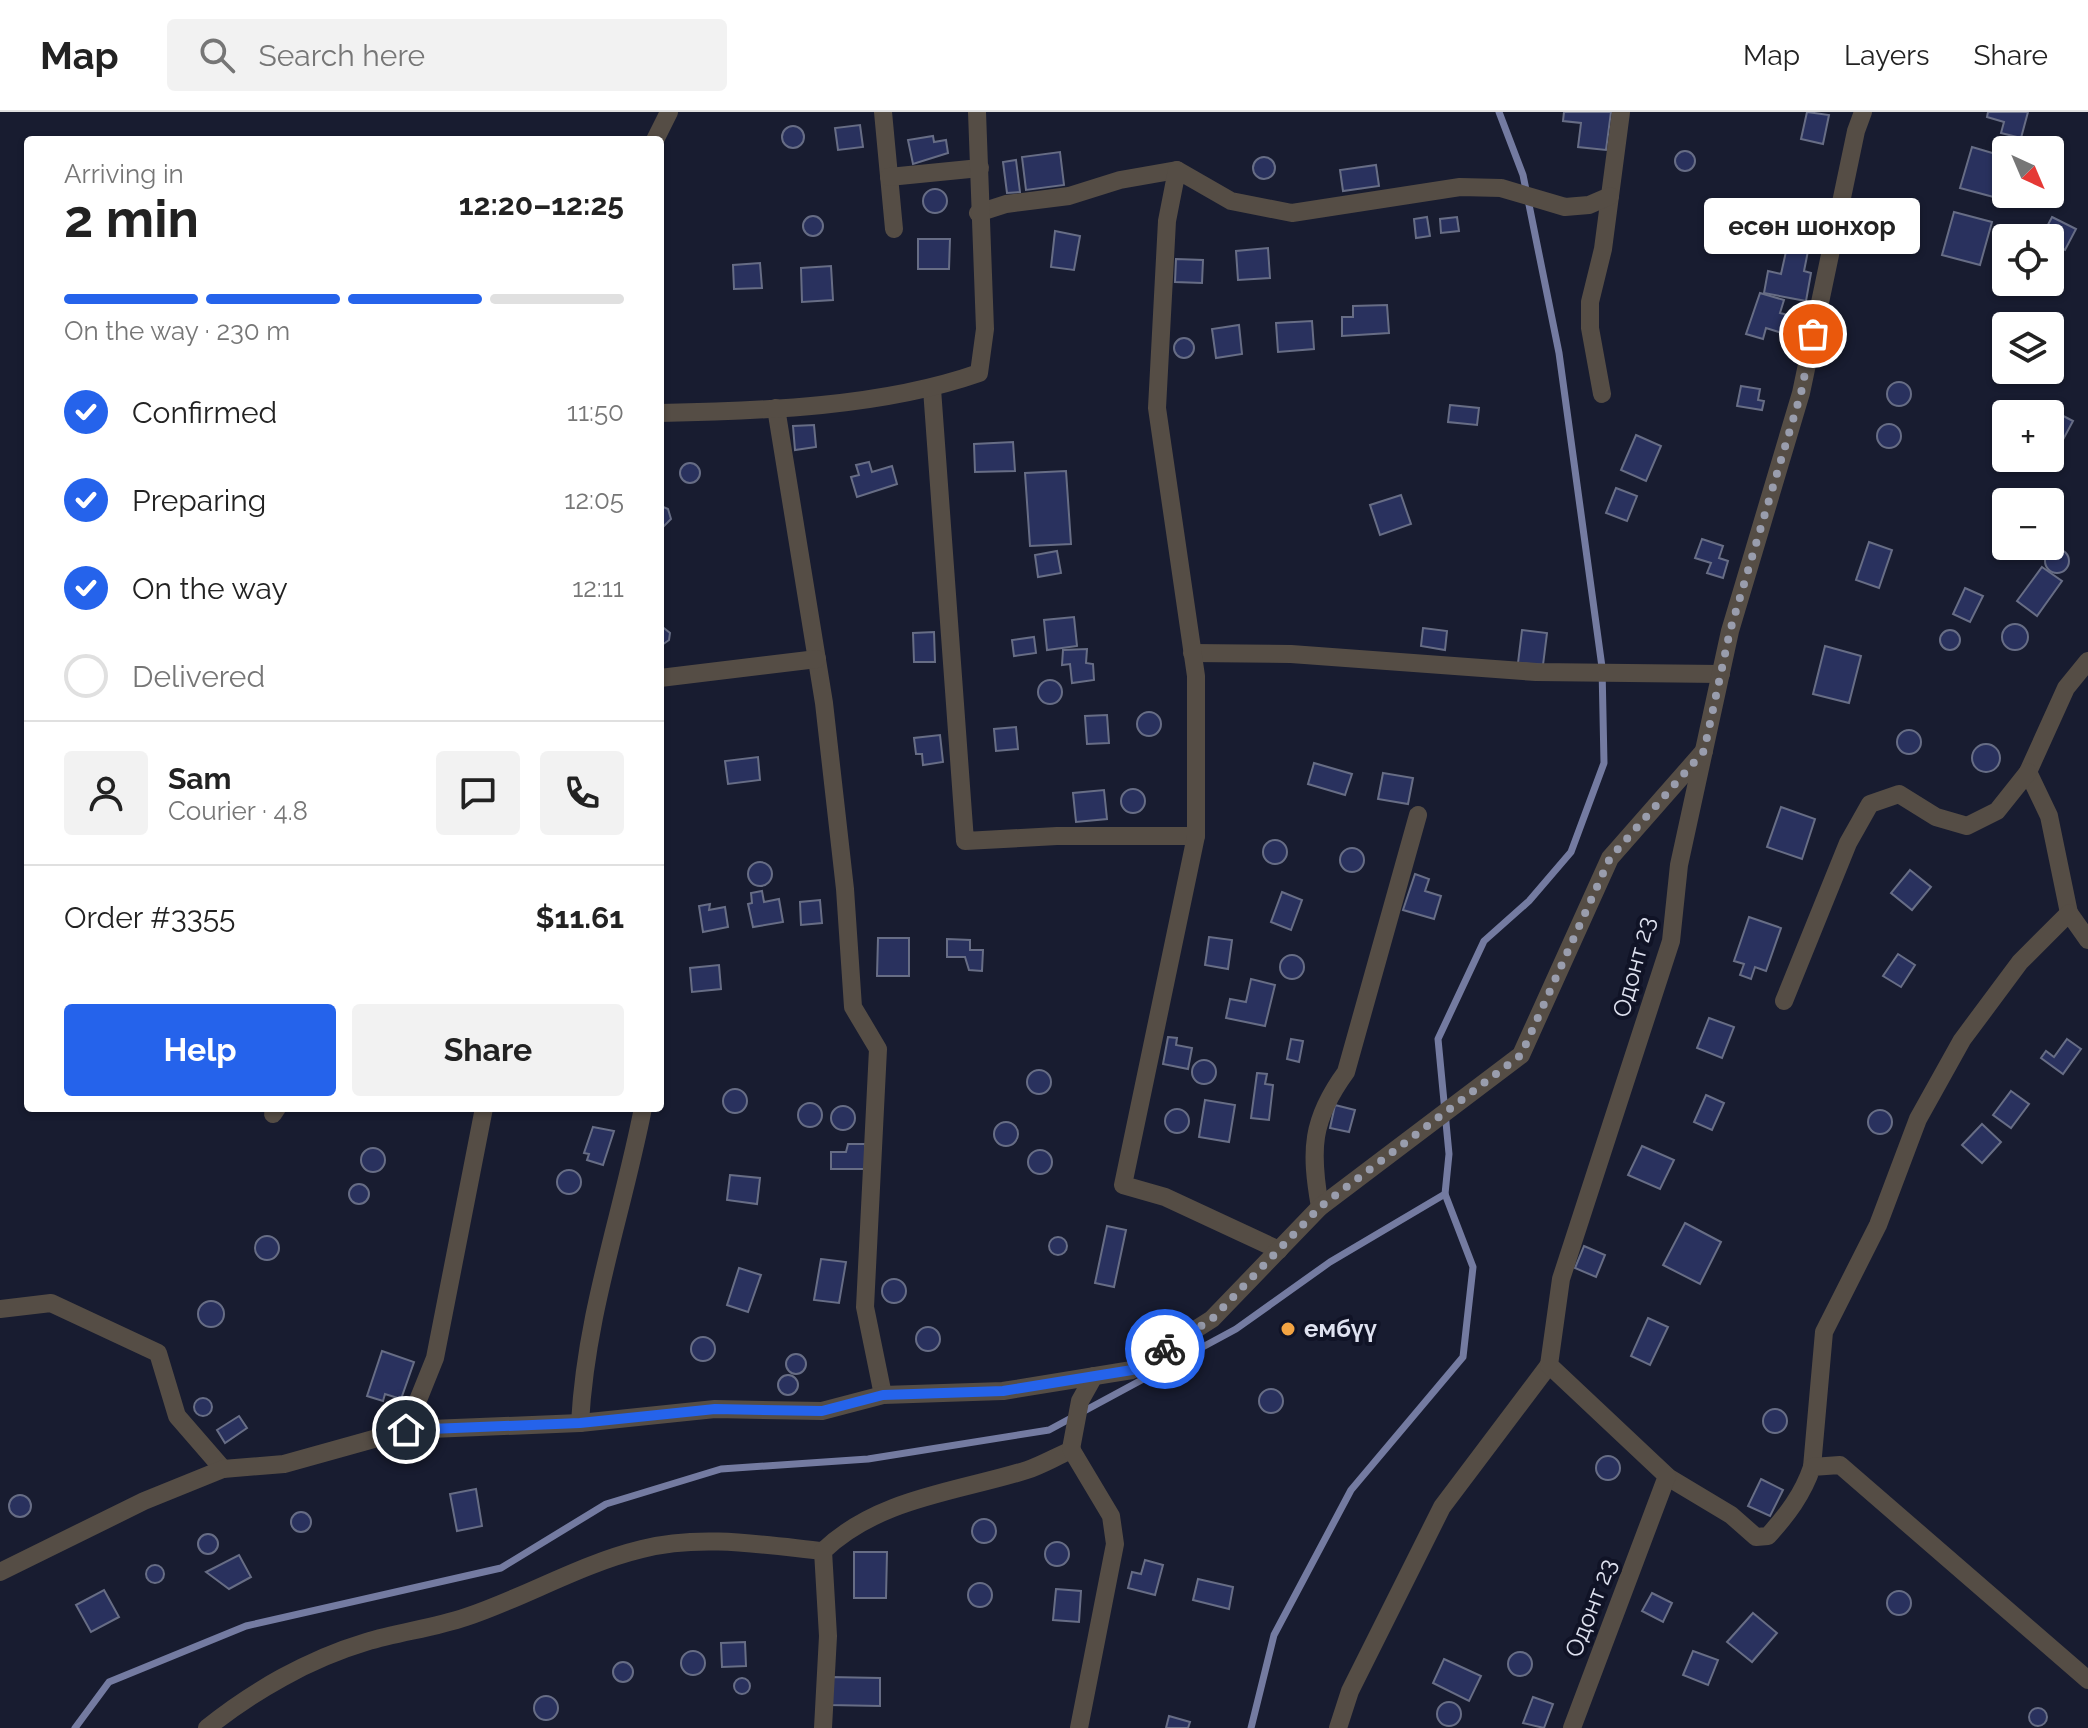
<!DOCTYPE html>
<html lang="en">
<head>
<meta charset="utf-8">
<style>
	:root { --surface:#fff; --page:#f2f2f2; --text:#222; --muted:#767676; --line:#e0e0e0; --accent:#2563eb }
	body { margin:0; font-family:Raleway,sans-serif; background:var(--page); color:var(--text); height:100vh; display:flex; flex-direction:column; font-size:30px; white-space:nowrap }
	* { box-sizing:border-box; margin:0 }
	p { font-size:26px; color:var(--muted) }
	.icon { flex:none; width:44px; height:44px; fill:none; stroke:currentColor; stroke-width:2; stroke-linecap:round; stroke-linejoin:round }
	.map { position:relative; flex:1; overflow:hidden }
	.panel { position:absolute; left:24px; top:24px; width:640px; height:976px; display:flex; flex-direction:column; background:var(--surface); border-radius:8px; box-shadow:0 2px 6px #0004 }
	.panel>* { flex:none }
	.needle { width:52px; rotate:136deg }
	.controls { position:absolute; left:1992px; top:24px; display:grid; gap:16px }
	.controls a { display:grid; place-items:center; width:72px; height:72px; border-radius:8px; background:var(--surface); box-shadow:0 2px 6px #0004; font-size:40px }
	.pin { position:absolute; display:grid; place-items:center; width:68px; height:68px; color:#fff; margin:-34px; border:4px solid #fff; border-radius:50%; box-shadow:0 2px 8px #0007 }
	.courier { position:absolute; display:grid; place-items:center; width:80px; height:80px; margin:-40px; border:6px solid #2563eb; border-radius:50%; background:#fff; color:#222; box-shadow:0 2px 10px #0007 }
	.bubble { position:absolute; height:56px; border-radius:8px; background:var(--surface); box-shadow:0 2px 6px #0004; font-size:26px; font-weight:700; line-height:56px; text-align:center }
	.overview em { font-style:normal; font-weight:700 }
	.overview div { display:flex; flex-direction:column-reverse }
	.overview { display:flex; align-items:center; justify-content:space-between; height:136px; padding:0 40px }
	h1 { font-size:52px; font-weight:700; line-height:60px }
	.bar { display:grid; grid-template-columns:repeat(4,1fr); gap:12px 8px; align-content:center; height:96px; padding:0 40px }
	.bar i { height:10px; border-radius:6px; background:var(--line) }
	.bar .selected { background:var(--accent) }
	.bar p { grid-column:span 4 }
	.line { display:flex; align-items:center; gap:20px; padding:0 40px; border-top:2px solid var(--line) }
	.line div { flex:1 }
	.round { display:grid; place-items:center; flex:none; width:84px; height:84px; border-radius:8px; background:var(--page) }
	ol { padding:0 40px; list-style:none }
	li { display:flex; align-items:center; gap:24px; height:88px }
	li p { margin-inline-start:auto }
	li .icon { padding:8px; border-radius:50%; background:var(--accent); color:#fff; stroke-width:4 }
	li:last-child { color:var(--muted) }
	li i { width:44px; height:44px; border:4px solid var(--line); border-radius:50% }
	.cta { display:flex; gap:16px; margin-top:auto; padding:16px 40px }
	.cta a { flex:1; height:92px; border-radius:8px; background:var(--accent); color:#fff; font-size:32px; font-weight:700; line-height:92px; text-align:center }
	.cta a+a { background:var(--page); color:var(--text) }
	header { display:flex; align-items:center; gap:48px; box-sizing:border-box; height:112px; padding:0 40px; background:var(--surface); border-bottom:2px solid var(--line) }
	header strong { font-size:38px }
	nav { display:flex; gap:44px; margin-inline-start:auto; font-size:28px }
	.search { width:560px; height:72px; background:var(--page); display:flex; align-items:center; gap:20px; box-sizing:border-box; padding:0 28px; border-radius:8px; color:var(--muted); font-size:30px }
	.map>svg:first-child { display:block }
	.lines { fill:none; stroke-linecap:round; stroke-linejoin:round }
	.stream { stroke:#747ba1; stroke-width:7 }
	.building { fill:#29315e; stroke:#676d85; stroke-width:2 }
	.street { stroke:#554d45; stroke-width:18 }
	.done { stroke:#999dad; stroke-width:8; stroke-dasharray:0 14.4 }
	.route { stroke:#2563eb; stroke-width:10 }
	.poi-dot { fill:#f3a443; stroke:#101326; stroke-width:3 }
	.labels { text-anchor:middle; stroke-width:8; stroke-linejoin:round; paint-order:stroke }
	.street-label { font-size:24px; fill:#dfe2f0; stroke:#101326 }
	.poi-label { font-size:24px; font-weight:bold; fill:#dfe2f0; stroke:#101326; text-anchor:start }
</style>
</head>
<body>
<header>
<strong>Map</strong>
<div class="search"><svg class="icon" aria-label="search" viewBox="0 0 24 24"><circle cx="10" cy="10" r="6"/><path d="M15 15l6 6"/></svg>Search here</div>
<nav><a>Map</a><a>Layers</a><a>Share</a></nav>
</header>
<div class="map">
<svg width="2088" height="1616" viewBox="0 0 2088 1616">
	<rect width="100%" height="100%" fill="#181c30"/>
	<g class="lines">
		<!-- stream -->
		<g class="stream">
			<polyline points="75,1616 109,1570 246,1514 501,1456 606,1392 721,1357 868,1347 1049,1318 1236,1217 1330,1150 1445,1082"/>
			<polyline points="1251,1616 1274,1523 1351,1378 1463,1245 1473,1155 1445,1082 1449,1042 1438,927 1484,829 1529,789 1571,740 1604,651 1602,555 1559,241 1523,63 1499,0"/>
		</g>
	</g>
	<!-- building -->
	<g class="building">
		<polygon points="1564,0 1611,0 1606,38 1578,35 1581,11 1563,9"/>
		<polygon points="1807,0 1829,3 1823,32 1801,27"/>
		<polygon points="1988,0 2028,0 2021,26 2001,21 2004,10 1987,5"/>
		<polygon points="860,13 863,35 838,38 835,16"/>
		<circle cx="793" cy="25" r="11"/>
		<polygon points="933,24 934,30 946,28 948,41 913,52 908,28"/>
		<polygon points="1972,35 2006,45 2006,71 2001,87 1960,76"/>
		<circle cx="1685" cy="49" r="10"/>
		<polygon points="1060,40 1064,73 1026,78 1022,45"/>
		<circle cx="1264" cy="56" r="11"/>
		<polygon points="1016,48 1020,80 1007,81 1003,50"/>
		<polygon points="1376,53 1379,74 1343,79 1340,58"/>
		<circle cx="935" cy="89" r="12"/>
		<polygon points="1954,100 1992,110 1980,153 1942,143"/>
		<circle cx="813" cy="114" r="10"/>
		<polygon points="1427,105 1430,124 1416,126 1414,107"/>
		<polygon points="1457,105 1459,119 1441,121 1440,107"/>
		<polygon points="2052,105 2076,117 2065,138 2050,130 2050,126 2041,126"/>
		<polygon points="1055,119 1080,124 1074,158 1051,155"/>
		<polygon points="918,127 950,127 949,157 918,157"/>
		<polygon points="1787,135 1808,139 1804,159 1811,161 1806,189 1764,181 1768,159 1781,162"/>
		<polygon points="1268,136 1270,166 1238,168 1236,139"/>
		<polygon points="1176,147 1203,148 1202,171 1175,170"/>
		<polygon points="760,151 762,176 734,177 733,153"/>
		<polygon points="831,154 833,188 802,190 801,156"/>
		<polygon points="1760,181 1784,188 1780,201 1788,203 1782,221 1766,216 1763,227 1746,222"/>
		<polygon points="1387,193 1389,221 1342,224 1342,205 1353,205 1353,194"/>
		<polygon points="1312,209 1314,237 1278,240 1276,211"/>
		<polygon points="1239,213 1242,242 1216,246 1212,217"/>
		<circle cx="1184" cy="236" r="10"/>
		<circle cx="1899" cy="282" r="12"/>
		<polygon points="1741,274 1760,277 1758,288 1764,289 1762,298 1737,294"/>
		<polygon points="1450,293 1479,296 1477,313 1448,310"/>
		<polygon points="2044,294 2073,309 2058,337 2050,333 2050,302 2040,302"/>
		<circle cx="1889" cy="324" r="12"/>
		<polygon points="814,313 816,335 795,338 793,314"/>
		<polygon points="1636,323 1661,334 1646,369 1621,358"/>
		<polygon points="1013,330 1015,359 975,360 974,332"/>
		<polygon points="869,350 872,360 892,354 897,372 857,385 851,365 859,363 856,353"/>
		<circle cx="690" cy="361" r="10"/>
		<polygon points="1066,359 1071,432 1030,434 1025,361"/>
		<polygon points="1616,376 1637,384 1627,409 1606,401"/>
		<polygon points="1401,383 1411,412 1380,423 1370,393"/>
		<polygon points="661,394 668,397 671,407 661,417"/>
		<polygon points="1702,427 1723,434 1719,446 1728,449 1723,466 1707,461 1711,451 1695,446"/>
		<polygon points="1869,430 1892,438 1879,476 1856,468"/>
		<circle cx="2057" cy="449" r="12"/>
		<polygon points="1057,439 1061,461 1038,465 1035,443"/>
		<polygon points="2042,455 2062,469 2037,504 2017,489"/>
		<polygon points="1965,476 1983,484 1970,510 1953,502"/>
		<polygon points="1074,505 1077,534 1047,538 1044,508"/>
		<circle cx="2015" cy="525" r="13"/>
		<polygon points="660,513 670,521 669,528 662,533"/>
		<polygon points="1423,516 1447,519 1445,538 1421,534"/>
		<polygon points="1522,518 1547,521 1543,553 1518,551"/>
		<circle cx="1950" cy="528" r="10"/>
		<polygon points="934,520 935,550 914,550 913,521"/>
		<polygon points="1034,525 1036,541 1014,544 1012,528"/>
		<polygon points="1825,534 1861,544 1849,591 1813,582"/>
		<polygon points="1087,537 1086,551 1093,552 1094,568 1072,571 1070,552 1062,553 1063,538"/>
		<circle cx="1050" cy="580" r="12"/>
		<circle cx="1149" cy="612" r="12"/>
		<polygon points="1107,603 1109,631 1087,632 1085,604"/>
		<polygon points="1016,615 1018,637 996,639 994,617"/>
		<circle cx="1909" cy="630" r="12"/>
		<polygon points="940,623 943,650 923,653 922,642 916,642 914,626"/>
		<circle cx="1986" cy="646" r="14"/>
		<polygon points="758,645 760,668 728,672 725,649"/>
		<polygon points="1314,651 1352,662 1345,683 1308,672"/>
		<polygon points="1383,661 1413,666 1408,692 1378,687"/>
		<circle cx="1133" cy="689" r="12"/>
		<polygon points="1104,678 1107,707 1076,710 1073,681"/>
		<polygon points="1781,695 1815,707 1802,747 1767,735"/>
		<circle cx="1275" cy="740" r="12"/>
		<circle cx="1352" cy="748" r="12"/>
		<circle cx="760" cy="762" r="12"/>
		<polygon points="1910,758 1931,775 1912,798 1891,781"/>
		<polygon points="1415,762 1429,767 1425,779 1441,784 1434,807 1403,798"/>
		<polygon points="762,779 764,790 779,787 783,810 753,815 748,792 752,791 751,781"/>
		<polygon points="1282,780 1302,788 1291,818 1271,810"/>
		<polygon points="820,788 822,811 801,813 800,790"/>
		<polygon points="710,792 709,798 725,795 728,815 703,820 699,794"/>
		<polygon points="1749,805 1781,816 1766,859 1755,855 1751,867 1740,863 1744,852 1734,849"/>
		<polygon points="1209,825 1232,828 1228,857 1205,853"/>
		<polygon points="878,826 909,826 909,864 877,864"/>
		<polygon points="947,827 970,828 970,838 983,838 982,859 969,858 965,845 947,845"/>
		<polygon points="1898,842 1915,853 1901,875 1883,864"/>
		<circle cx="1292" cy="855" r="12"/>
		<polygon points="719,853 721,877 692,880 690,856"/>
		<polygon points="1251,867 1275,873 1265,914 1226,906 1230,887 1246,890"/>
		<polygon points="1709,906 1734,915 1722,946 1697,936"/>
		<polygon points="1168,925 1177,926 1176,933 1192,936 1188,957 1163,952"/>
		<polygon points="1291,927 1303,929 1299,950 1287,947"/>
		<polygon points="2067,927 2081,937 2063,962 2041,946 2046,939 2054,945"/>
		<circle cx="1204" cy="960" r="12"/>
		<circle cx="1039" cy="970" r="12"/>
		<polygon points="1257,961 1267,962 1265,972 1273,973 1269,1008 1251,1006"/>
		<circle cx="735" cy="989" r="12"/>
		<polygon points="2011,979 2029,992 2011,1016 1993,1003"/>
		<polygon points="1706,983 1724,991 1712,1018 1694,1010"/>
		<polygon points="1205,988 1235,993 1229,1030 1199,1025"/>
		<circle cx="810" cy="1003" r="12"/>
		<polygon points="1335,993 1355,998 1349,1020 1330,1016"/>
		<circle cx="843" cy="1006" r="12"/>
		<circle cx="1177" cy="1009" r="12"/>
		<circle cx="1880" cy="1010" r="12"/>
		<circle cx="1006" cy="1022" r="12"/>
		<polygon points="1982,1012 2001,1030 1982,1051 1962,1033"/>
		<polygon points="593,1015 614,1019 603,1053 587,1048 589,1042 584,1041"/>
		<polygon points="848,1032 865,1032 865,1057 831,1057 831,1040 846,1040"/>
		<polygon points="1642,1034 1674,1048 1660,1077 1628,1063"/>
		<circle cx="373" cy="1048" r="12"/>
		<circle cx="1040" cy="1050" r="12"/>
		<circle cx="569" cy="1070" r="12"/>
		<polygon points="730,1063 760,1066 757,1092 727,1088"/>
		<circle cx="359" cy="1082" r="10"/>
		<polygon points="1685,1111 1721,1130 1700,1172 1663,1153"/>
		<polygon points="1107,1114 1126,1118 1114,1175 1095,1171"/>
		<circle cx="267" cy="1136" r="12"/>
		<circle cx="1058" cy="1134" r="9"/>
		<polygon points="1584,1134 1605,1143 1596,1165 1575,1156"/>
		<polygon points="821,1147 846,1150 839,1191 814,1188"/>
		<polygon points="739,1156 761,1163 748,1200 727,1193"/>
		<circle cx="894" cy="1179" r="12"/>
		<circle cx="211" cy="1202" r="13"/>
		<polygon points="1648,1206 1668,1215 1650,1253 1631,1244"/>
		<circle cx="928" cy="1227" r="12"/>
		<circle cx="703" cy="1237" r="12"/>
		<polygon points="382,1239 414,1250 401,1287 385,1282 383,1289 367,1284"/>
		<circle cx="796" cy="1252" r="10"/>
		<circle cx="788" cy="1273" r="10"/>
		<circle cx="1271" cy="1289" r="12"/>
		<circle cx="203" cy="1295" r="9"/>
		<circle cx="1775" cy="1309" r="12"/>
		<polygon points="239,1304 247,1316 225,1331 217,1318"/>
		<circle cx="1608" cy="1356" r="12"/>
		<polygon points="1761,1367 1783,1378 1770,1404 1748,1394"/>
		<polygon points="476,1377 482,1414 457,1419 450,1382"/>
		<circle cx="20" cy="1394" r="11"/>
		<circle cx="301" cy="1410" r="10"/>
		<circle cx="984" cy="1419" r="12"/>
		<circle cx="208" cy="1432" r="10"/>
		<circle cx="1057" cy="1442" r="12"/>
		<polygon points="854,1440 887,1440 886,1486 854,1486"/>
		<polygon points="239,1443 251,1465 229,1477 206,1460"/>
		<polygon points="1145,1448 1163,1453 1155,1483 1128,1476 1132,1460 1141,1462"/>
		<circle cx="155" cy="1462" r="9"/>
		<polygon points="1198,1467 1233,1475 1229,1497 1193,1488"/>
		<circle cx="980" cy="1483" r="12"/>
		<polygon points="1056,1477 1081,1479 1079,1510 1053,1508"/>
		<polygon points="104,1478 119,1505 91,1520 76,1493"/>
		<circle cx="1899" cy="1491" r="12"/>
		<polygon points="1652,1481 1672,1491 1663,1510 1642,1499"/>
		<polygon points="1753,1501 1777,1521 1752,1550 1727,1530"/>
		<polygon points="745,1530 746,1554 722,1555 721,1531"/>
		<circle cx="693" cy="1551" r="12"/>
		<polygon points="1693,1539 1718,1548 1708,1573 1683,1563"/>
		<circle cx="1520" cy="1552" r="12"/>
		<polygon points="1444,1547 1481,1564 1469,1589 1433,1571"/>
		<circle cx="623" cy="1560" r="10"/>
		<polygon points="830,1565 880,1566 880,1594 829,1593"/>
		<circle cx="742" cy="1574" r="8"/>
		<circle cx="546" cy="1596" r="12"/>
		<polygon points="1533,1585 1553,1592 1544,1616 1523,1611"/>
		<circle cx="1449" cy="1602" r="12"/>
		<circle cx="2038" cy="1605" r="9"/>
		<polygon points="1169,1604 1190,1610 1188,1616 1166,1616"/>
	</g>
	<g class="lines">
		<!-- street -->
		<g class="street">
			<polyline points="883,0 894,117"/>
			<polyline points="655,28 669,0"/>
			<polyline points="889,65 980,56"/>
			<polyline points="978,101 1006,92 1069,84 1120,68 1177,58"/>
			<polyline points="932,277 965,729 1057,724 1196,724"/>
			<polyline points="1602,282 1590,216 1590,190 1603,137 1621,0"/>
			<polyline points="776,296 824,591 845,777 853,895 878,937 865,1195 883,1283"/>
			<path d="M660,301C763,299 882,295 979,261L985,217L977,0"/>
			<polyline points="1192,541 1291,542 1536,560 1721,562"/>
			<polyline points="660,566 817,547"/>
			<polyline points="2069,801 2049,704 2028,660 2066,576 2088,549"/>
			<polyline points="1784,889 1848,731 1870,692 1899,682 1936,705 1967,714 1997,699 2028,660"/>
			<polyline points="273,1002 277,996"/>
			<path d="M1320,1095C1310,1038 1311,1008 1346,960L1418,703"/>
			<polyline points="1279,1138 1165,1085 1123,1073 1196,724 1196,564 1157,296 1167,109 1177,58 1231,89 1292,101 1460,75 1501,76 1565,95 1589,93 1610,84"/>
			<polyline points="0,1197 51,1191 158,1241 177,1304 223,1357"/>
			<path d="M580,1311C586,1200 622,1103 643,996"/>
			<polyline points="406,1318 435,1246 484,996"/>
			<polyline points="1812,1355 1824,1220 1878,1113 1918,1007 1962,928 2020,850 2069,801 2088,828"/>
			<path d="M1666,1364L1731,1403L1756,1425L1768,1424C1787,1403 1803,1382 1812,1355L1840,1353L2088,1568"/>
			<polyline points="0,1460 144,1389 223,1357 284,1352 406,1318 580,1311 715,1297 822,1299 883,1283 1003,1279 1132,1258 1212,1207 1320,1095 1521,943 1610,746 1704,639"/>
			<path d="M207,1616C253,1579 309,1547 366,1530C399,1520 434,1516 466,1505C526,1485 580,1452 642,1437C700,1422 764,1433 823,1439"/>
			<path d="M823,1616L828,1524L823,1439C878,1386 957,1380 1027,1358C1042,1353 1057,1344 1072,1338"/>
			<polyline points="1079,1616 1115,1432 1111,1404 1071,1337 1080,1289 1094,1264"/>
			<polyline points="1338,1616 1350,1579 1442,1395 1549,1253"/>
			<polyline points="1572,1616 1667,1364 1549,1253 1561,1167 1671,829 1679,753 1730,519 1801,281 1856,19 1863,0"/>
		</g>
	</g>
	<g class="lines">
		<!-- done -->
		<polyline class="done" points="1165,1237 1212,1207 1320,1095 1521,943 1610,746 1704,639 1730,519 1801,281 1813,222"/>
		<!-- route -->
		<polyline class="route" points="406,1318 580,1311 715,1297 822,1299 883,1283 1003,1279 1132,1258 1165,1237"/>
	</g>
	<!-- markers -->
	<circle class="poi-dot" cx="1288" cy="1217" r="8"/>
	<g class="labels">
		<!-- street labels -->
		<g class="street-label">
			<text transform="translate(1634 855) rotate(-75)" y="8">Одонт 23</text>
			<text transform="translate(1591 1496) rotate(-69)" y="8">Одонт 23</text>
		</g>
		<!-- poi labels -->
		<g class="poi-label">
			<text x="1304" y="1225">ембүү</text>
		</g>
	</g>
</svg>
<div class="controls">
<a><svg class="needle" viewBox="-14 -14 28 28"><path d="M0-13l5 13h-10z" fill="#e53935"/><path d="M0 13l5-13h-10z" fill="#767676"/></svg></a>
<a><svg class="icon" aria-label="locate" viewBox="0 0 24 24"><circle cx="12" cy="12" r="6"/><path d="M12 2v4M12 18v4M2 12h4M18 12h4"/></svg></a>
<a><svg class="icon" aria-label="layers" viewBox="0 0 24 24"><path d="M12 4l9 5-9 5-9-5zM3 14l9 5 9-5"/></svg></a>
<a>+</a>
<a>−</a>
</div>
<div class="pin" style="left:1813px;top:222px;background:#ea580c"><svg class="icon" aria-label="bag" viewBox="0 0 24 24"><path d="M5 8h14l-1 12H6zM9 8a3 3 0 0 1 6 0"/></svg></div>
<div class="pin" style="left:406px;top:1318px;background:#1f2937"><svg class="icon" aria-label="home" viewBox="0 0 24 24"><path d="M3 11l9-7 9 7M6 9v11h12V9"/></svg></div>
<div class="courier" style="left:1165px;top:1237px"><svg class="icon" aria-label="bike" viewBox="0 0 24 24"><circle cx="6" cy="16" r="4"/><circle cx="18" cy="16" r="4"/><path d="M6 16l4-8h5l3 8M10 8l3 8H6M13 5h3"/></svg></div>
<div class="bubble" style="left:1704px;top:86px;width:216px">есөн шонхор</div>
<section class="panel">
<div class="overview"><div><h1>2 min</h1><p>Arriving in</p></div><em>12:20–12:25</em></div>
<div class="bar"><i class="selected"></i><i class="selected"></i><i class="selected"></i><i></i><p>On the way · 230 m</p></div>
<ol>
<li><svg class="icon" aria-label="check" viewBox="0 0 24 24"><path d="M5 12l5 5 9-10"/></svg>Confirmed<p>11:50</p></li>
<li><svg class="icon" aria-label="check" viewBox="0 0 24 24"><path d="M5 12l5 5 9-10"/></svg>Preparing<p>12:05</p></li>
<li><svg class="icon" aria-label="check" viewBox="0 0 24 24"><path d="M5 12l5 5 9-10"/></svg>On the way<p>12:11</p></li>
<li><i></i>Delivered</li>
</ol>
<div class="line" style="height:144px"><a class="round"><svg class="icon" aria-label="person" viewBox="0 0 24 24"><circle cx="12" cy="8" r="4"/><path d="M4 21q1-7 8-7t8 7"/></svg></a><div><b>Sam</b><p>Courier · 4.8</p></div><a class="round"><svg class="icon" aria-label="chat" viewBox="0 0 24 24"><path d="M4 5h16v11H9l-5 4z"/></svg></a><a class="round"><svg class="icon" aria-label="phone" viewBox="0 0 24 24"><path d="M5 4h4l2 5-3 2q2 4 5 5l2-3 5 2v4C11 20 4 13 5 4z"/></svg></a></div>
<div class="line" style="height:104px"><div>Order #3355</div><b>$11.61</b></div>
<div class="cta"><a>Help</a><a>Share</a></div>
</section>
</div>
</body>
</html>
